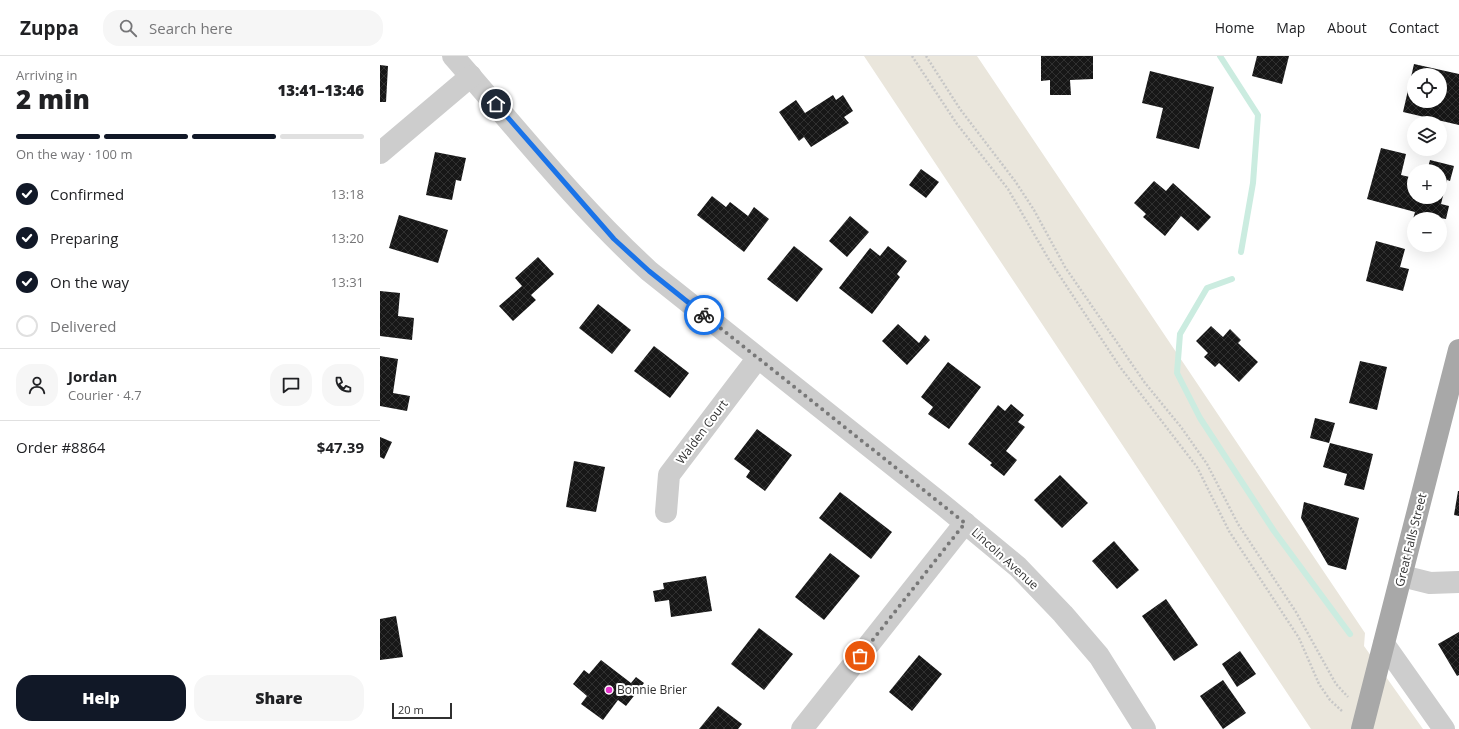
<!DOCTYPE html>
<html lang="en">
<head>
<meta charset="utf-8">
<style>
	:root { --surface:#fff; --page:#f6f6f6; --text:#202124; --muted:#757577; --line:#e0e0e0; --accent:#111827 }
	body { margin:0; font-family:"Open Sans",sans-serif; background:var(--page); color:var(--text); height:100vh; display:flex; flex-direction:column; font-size:15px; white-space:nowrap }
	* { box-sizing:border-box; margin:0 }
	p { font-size:13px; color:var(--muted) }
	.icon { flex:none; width:22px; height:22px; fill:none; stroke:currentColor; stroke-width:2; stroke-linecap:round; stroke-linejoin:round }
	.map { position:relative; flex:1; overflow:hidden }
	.panel { display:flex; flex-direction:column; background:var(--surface); width:380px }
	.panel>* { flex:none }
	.controls { position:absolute; left:1027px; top:12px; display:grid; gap:8px }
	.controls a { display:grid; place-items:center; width:40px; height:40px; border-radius:50%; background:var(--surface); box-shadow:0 4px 16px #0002; font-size:20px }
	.scale { position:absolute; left:12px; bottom:10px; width:60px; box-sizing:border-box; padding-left:4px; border:2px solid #303030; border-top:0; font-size:11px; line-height:14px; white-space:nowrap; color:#303030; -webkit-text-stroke:3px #fff; paint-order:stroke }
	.pin { position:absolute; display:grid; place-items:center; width:34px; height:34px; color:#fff; margin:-17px; border:2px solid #fff; border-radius:50%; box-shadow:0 1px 4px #0007 }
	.courier { position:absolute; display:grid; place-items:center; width:40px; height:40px; margin:-20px; border:3px solid #1a73e8; border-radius:50%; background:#fff; color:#222; box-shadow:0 1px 5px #0007 }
	.overview em { font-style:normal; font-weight:800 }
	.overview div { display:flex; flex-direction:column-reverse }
	.overview { display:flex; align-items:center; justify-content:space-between; height:68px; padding:0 16px }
	h1 { font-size:26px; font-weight:800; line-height:30px }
	.bar { display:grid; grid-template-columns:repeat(4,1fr); gap:6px 4px; align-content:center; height:48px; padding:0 16px }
	.bar i { height:5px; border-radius:3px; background:var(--line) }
	.bar .current { background:var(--accent) }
	.bar p { grid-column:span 4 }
	.line { display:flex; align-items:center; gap:10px; padding:0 16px; border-top:1px solid var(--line) }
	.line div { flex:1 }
	.round { display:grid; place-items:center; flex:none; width:42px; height:42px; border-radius:16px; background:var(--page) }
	ol { padding:0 16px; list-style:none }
	li { display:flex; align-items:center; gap:12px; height:44px }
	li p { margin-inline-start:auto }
	li .icon { padding:4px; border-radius:50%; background:var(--accent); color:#fff; stroke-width:4 }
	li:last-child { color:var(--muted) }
	li i { width:22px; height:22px; border:2px solid var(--line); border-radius:50% }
	.primary-button { display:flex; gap:8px; margin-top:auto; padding:8px 16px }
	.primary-button a { flex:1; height:46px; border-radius:16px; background:var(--accent); color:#fff; font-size:16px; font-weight:800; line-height:46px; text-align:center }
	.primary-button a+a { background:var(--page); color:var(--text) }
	header { display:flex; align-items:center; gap:24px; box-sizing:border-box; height:56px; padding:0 20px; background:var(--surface); border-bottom:1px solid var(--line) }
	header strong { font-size:19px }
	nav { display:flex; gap:22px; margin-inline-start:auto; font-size:14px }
	.search { width:280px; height:36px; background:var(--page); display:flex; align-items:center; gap:10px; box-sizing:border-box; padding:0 14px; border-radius:16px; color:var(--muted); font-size:15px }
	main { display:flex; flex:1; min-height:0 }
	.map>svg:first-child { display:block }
	.grass { fill:#eae6dc }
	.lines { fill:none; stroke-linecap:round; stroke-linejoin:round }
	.stream { stroke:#cbece0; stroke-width:6 }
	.building { fill:url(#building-cross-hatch); fill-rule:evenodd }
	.path { stroke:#c7c7c7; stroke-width:2.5; stroke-dasharray:2 2; stroke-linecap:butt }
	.minor { stroke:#cdcdcd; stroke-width:22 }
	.major { stroke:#a8a8a8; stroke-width:22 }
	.done { stroke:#787878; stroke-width:4; stroke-dasharray:0 7.2 }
	.route { stroke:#1a73e8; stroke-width:5 }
	.poi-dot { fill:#e435ca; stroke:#fff; stroke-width:1.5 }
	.labels { text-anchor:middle; stroke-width:4; stroke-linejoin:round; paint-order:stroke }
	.street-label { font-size:12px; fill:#303030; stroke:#fff }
	.poi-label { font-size:12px; fill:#303030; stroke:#fff; text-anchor:start }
</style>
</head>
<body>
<header>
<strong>Zuppa</strong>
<div class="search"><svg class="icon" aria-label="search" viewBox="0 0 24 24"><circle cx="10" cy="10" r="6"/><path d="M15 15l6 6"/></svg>Search here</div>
<nav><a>Home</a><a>Map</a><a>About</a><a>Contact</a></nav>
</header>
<main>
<section class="panel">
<div class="overview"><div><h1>2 min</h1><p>Arriving in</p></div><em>13:41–13:46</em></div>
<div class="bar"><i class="current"></i><i class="current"></i><i class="current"></i><i></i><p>On the way · 100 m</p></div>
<ol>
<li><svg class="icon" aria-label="check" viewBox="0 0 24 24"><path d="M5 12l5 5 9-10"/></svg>Confirmed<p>13:18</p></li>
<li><svg class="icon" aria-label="check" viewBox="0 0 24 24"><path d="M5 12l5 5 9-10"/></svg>Preparing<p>13:20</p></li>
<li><svg class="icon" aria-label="check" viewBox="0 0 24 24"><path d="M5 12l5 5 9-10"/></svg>On the way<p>13:31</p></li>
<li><i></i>Delivered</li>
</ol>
<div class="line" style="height:72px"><a class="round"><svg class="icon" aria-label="person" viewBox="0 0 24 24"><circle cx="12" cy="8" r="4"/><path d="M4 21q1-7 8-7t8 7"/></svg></a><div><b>Jordan</b><p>Courier · 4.7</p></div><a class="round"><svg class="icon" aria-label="chat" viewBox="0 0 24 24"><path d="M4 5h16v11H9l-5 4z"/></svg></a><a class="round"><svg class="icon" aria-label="phone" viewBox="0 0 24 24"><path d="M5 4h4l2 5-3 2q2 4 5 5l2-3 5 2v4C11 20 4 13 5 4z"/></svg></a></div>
<div class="line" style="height:52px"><div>Order #8864</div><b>$47.39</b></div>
<div class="primary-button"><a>Help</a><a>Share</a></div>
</section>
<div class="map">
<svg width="1079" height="673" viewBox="0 0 1079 673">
	<defs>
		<pattern id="building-cross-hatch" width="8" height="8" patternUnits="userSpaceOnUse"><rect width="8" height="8" fill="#171717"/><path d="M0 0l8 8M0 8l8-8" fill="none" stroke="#303030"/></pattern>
	</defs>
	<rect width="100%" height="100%" fill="#fff"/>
	<!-- grass -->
	<polygon class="grass" points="484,0 597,0 985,577 984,590 1043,673 931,673"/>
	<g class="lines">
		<!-- stream -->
		<g class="stream">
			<polyline points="840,0 878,59 873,127 861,196"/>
			<polyline points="852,223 827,232 800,278 797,317 820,362 894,475 970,578"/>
		</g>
	</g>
	<!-- building -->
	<g class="building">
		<polygon points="661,0 713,0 713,23 690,24 691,39 670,39 670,24 661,25"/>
		<polygon points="877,0 909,0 902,28 872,20"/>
		<path d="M1034,8L1079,18V69L1023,56ZM1034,19H1060V45H1034Z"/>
		<polygon points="0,9 8,10 6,46 0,46"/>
		<polygon points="770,15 834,31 819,93 776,82 783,52 762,47"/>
		<polygon points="453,39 456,44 463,39 473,55 464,61 469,67 431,91 424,81 419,85 399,56 416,44 425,57"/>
		<polygon points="1001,92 1026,98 1021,119 1034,122 1034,141 1060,141 1060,115 1047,115 1050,104 1074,110 1070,125 1067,124 1061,148 1069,150 1066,163 1060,162 1033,163 1035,156 987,143"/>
		<polygon points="55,96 86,102 81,125 76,124 72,144 46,139"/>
		<polygon points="541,113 559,126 546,142 529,129"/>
		<polygon points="774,125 786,135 793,127 831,161 818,175 801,160 785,180 763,161 766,158 754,147"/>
		<polygon points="332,140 346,151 350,146 368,160 374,151 389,163 364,196 317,159"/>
		<polygon points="19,159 68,174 58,207 9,192"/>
		<polygon points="470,160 489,176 467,201 449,185"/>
		<polygon points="996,185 1025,193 1020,211 1029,213 1023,235 986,225"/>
		<polygon points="414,190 443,213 417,246 387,223"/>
		<polygon points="508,190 527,205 517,218 520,221 492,258 459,232 490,192 500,200"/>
		<polygon points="158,201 174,218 151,239 156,244 133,265 119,250 142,230 135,222"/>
		<polygon points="0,235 20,237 18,260 34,262 32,284 0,280"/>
		<polygon points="218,248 251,274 232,298 199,272"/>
		<polygon points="518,268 539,287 545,279 550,284 527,309 502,285"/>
		<polygon points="831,270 843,281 850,273 861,284 858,287 878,306 859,326 839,307 835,311 824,301 828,297 816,285"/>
		<polygon points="274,290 309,317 290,342 254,315"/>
		<polygon points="0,300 18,303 13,337 30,340 27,355 0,350"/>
		<polygon points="980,305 1007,311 997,354 969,347"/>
		<polygon points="568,306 601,331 569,373 548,358 553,351 541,341"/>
		<polygon points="631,348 644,359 638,366 645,371 626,395 637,404 624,420 610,409 612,407 588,388 618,349 625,355"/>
		<polygon points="935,362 955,367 949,387 930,382"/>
		<polygon points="377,373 412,399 385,435 366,421 370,415 354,403"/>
		<polygon points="0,381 12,386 4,403 0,401"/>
		<polygon points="950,387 993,398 984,434 964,429 967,418 943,411"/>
		<polygon points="194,405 225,411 216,456 186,451"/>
		<polygon points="680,419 708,447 682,472 654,444"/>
		<polygon points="1078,435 1079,435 1079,460 1074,459"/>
		<polygon points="460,436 512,476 491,503 439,462"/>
		<polygon points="924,446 979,462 966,514 948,509 921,462"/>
		<polygon points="734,485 759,514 737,533 712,505"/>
		<polygon points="450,497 480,520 444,564 415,541"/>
		<polygon points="326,520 332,555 291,561 289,544 275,546 273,535 284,533 283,527"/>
		<polygon points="786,543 818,589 794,605 762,560"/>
		<polygon points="16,560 23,601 0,604 0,563"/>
		<polygon points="379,572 413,598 384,634 351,608"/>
		<polygon points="1079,576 1079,619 1077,620 1058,588"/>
		<polygon points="860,595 876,618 857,631 842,608"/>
		<polygon points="539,599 562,618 532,655 509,636"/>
		<polygon points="221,604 251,627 256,621 264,627 246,650 238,644 223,664 201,648 207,640 193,628 204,614 209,618"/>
		<polygon points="843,624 866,657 843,673 820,640"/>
		<polygon points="338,650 362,668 358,673 319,673"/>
	</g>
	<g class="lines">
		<!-- path -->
		<g class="path">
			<polyline points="532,0 577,68 628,133 668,202 740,311 817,411 849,475 919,582 939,628 950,644 963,656"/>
			<polyline points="546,0 580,53 635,125 654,154 685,211 765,327 801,371 827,408 858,468 916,556 956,628 968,641"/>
		</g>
		<!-- minor -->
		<g class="minor">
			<path d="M73,0C137,73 197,149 269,215L563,449L638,511L683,558L719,600L765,673"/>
			<polyline points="0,97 91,20"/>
			<polyline points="286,456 289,419 377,303"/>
			<polyline points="1022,520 1050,527 1079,526"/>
			<polyline points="1004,588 1064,673"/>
			<polyline points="422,673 585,467"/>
		</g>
		<!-- major -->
		<polyline class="major" points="982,673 1079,294"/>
	</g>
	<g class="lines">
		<!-- done -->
		<polyline class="done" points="324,259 585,467 480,600"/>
		<!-- route -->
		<polyline class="route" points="116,48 234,183 269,215 324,259"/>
	</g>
	<!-- markers -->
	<circle class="poi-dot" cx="229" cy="634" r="4"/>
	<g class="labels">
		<!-- street labels -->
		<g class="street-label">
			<text transform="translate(322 376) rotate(-53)" y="4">Walden Court</text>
			<text transform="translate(1031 484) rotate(-76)" y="4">Great Falls Street</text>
			<text transform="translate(625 503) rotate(42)" y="4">Lincoln Avenue</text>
		</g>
		<!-- poi labels -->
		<g class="poi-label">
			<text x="237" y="638">Bonnie Brier</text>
		</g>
	</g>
</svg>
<div class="controls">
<a><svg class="icon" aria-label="locate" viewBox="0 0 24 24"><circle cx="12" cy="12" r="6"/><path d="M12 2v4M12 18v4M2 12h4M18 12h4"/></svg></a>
<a><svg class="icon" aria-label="layers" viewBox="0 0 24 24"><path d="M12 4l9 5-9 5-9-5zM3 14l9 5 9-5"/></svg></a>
<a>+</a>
<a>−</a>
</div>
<div class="scale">20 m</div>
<div class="pin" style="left:480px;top:600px;background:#ea580c"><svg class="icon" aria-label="bag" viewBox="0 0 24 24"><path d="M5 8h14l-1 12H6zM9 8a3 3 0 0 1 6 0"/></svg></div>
<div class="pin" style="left:116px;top:48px;background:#1f2937"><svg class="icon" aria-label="home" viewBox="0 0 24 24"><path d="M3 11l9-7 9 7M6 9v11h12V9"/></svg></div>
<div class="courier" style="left:324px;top:259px"><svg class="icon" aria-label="bike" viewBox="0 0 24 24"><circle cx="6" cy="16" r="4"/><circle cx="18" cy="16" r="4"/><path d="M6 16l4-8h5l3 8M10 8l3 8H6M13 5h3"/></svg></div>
</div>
</main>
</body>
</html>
